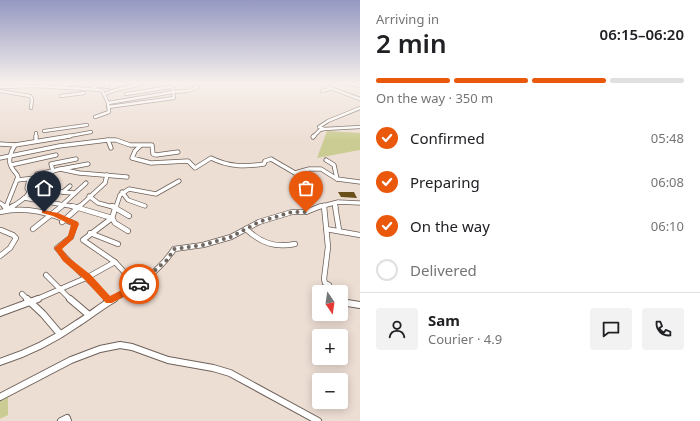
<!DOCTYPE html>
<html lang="en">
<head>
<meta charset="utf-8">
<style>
	:root { --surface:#fff; --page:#f2f2f2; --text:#202124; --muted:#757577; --line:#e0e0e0; --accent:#ea580c }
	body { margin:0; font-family:"Noto Sans",sans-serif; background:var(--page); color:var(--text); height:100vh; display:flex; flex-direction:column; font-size:15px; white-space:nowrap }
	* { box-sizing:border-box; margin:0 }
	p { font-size:13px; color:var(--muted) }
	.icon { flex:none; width:22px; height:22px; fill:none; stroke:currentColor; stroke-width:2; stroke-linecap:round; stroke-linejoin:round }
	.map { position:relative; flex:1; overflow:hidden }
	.details { display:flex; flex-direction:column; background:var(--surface); width:340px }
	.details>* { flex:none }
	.needle { width:26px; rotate:167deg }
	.buttons { position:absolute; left:312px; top:285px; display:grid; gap:8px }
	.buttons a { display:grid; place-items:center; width:36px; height:36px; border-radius:4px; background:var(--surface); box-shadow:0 2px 10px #0003; font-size:20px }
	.pin { position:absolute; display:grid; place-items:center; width:34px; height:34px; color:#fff; margin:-41px -17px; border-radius:50% 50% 50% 0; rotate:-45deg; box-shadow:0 0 4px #0007 }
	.pin .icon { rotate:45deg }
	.courier { position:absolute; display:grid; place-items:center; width:40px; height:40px; margin:-20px; border:3px solid #ea580c; border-radius:50%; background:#fff; color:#222; box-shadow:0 1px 5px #0007 }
	.headline em { font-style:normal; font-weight:600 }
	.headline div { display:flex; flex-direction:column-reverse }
	.headline { display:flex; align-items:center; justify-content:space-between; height:68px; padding:0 16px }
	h1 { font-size:26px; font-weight:600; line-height:30px }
	.bar { display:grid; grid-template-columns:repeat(4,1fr); gap:6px 4px; align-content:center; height:48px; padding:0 16px }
	.bar i { height:5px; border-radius:3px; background:var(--line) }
	.bar .on { background:var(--accent) }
	.bar p { grid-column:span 4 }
	.line { display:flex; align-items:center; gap:10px; padding:0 16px; border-top:1px solid var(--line) }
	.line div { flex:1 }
	.round { display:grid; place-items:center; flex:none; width:42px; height:42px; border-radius:4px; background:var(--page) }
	ol { padding:0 16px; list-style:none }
	li { display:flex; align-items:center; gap:12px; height:44px }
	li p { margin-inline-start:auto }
	li .icon { padding:4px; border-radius:50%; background:var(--accent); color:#fff; stroke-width:4 }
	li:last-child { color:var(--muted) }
	li i { width:22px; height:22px; border:2px solid var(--line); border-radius:50% }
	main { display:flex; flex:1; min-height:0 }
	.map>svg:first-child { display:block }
	.green { fill:#cbcc93 }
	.building { fill:#6a501a }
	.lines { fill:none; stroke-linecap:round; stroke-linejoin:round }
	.street-far3-casing { stroke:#6e6159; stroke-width:4 }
	.street-far2-casing { stroke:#6e6159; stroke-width:5 }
	.street-far1-casing { stroke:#6e6159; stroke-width:6 }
	.street-casing { stroke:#6e6159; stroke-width:8 }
	.street-far3 { stroke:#fff; stroke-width:2.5 }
	.street-far2 { stroke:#fff; stroke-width:3.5 }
	.street-far1 { stroke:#fff; stroke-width:4.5 }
	.street { stroke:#fff; stroke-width:6 }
	.route { fill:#ea580c }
	.done { stroke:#6f6660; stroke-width:4; stroke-dasharray:0 7.2 }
</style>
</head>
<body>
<main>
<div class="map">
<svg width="360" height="421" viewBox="0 0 360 421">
	<rect width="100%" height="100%" fill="#edded4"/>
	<!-- green -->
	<g class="green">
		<polygon points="327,131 360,133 360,150 317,158"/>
		<polygon points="8,397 8,415 0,419 0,401"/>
	</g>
	<!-- building -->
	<polygon class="building" points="338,192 354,192 357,198 341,197"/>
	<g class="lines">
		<defs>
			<g id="street-far3">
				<polyline points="317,83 360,99"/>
				<polyline points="344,83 360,86"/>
				<polyline points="58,86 78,83"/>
				<polyline points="0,87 36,86 102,90 108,103 109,112 95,117"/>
				<polyline points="92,88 98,85 108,87"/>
				<polyline points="0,91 30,96 32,99 31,108"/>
				<polyline points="322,91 330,89"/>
				<path d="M105,94C119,87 130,88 144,83"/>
				<polyline points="61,96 84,93"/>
				<polyline points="108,103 173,92 188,91 198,87"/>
				<polyline points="108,107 174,98 173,88 170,87 126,94"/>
				<polyline points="319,127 328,121 360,108"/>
				<polyline points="319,127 324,129 360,127"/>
				<polyline points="44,131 87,125"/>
				<polyline points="36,133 36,137"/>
				<polyline points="64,137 91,132"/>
				<polyline points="313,137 320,130 324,129"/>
			</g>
			<g id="street-far2">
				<polyline points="36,136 36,141"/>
				<polyline points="313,137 314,136"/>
				<polyline points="108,140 111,148"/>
				<polyline points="0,144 15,145 70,136"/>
				<path d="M140,146L135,151L132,158L151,163L188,161L195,168L211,158C229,167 245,167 264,164L265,161L271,159L295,173L309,169H321L337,179L360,182"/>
				<polyline points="0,158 59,146 108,140 116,140 130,145 152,145 153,154 156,155 178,152"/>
				<polyline points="326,160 334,165 337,179"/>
				<polyline points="11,165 56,155"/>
				<polyline points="61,169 88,164"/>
				<polyline points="37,174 53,171 51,164 76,159"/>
				<polyline points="17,180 45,177 53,171 60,169 79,173 127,177"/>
				<polyline points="29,180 27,188 29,192"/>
				<polyline points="63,192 70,186"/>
				<polyline points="122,192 128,200 145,206"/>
				<polyline points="89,196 98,203 113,207"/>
				<polyline points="24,198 76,207"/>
				<polyline points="0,203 6,207"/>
				<polyline points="335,203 336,207"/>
				<polyline points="324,205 324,207"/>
				<path d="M6,207L18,177C17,173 14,172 12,168C7,161 11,151 15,145"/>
				<path d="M12,207L26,197L30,191C45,187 59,193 75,193"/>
				<polyline points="60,207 86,183"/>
				<polyline points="79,207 105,183 107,175"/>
				<polyline points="116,207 120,195 129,189 156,194 179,181"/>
				<polyline points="319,207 338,202 360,203"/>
			</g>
			<g id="street-far1">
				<polyline points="4,206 6,207"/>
				<polyline points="72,206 112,218 115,223 128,231"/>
				<polyline points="112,206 129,216"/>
				<polyline points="116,206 112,218 83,240 115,262 137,286"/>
				<polyline points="324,206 328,247 324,279 325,283 329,285"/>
				<polyline points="335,206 339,230"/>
				<polyline points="9,209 13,206"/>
				<polyline points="5,210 7,206"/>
				<path d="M0,212C27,206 51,213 75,224L71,237L57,248C72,267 92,281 108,300"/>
				<polyline points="62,222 80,206"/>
				<polyline points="33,229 62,206"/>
				<path d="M246,229C261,243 275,248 295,244"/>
				<polyline points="326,229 360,235"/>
				<polyline points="90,233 118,244"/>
				<polyline points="0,256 10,248 16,238 13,235 1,230"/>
				<polyline points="46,275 71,300"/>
				<polyline points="22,294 28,300"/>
				<polyline points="35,300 88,277 115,262"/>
				<path d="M112,300C136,287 159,272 174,249L203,245L231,237L259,222L292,212H306L321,206"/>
			</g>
			<g id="street">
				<polyline points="27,299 43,314 60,334"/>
				<polyline points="70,299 89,315"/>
				<polyline points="107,299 109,301"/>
				<polyline points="341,302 360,305"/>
				<polyline points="0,313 38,299"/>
				<path d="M0,362C28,353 54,340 78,323C91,315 101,306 114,299"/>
				<polyline points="0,397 71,360 100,349 120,345 132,347 168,360 213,368 230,373 318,421"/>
				<polyline points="61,421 67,418 68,421"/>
			</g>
		</defs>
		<!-- street-far3 casing -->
		<use href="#street-far3" class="street-far3-casing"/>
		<!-- street-far2 casing -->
		<use href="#street-far2" class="street-far2-casing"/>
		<!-- street-far1 casing -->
		<use href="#street-far1" class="street-far1-casing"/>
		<!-- street casing -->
		<use href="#street" class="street-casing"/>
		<!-- street-far3 -->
		<use href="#street-far3" class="street-far3"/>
		<!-- street-far2 -->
		<use href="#street-far2" class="street-far2"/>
		<!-- street-far1 -->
		<use href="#street-far1" class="street-far1"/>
		<!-- street -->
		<use href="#street" class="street"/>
	</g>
	<!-- sky -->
	<linearGradient id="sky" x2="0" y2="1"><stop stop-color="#9598c1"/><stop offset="0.59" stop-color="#f7f0ec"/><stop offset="1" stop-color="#f7f0ec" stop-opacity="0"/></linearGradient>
	<rect width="360" height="141" fill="url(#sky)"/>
	<!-- route -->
	<polygon class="route" points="42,210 58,213 78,222 79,224 73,239 62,249 68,257 91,275 110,296 139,281 143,284 142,287 112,303 106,303 85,280 63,261 54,248 68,236 71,225 53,216 42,213"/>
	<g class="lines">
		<!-- done -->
		<polyline class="done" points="139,284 167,260 174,249 203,245 231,237 259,222 292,212 306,212"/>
	</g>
</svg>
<div class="buttons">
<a><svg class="needle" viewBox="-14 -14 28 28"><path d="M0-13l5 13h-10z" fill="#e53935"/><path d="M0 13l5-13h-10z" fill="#757577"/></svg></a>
<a>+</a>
<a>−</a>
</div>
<div class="pin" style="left:306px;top:212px;background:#ea580c"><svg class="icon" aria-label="bag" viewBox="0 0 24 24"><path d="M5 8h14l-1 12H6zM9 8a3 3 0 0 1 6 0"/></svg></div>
<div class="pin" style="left:44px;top:212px;background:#1f2937"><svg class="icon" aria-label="home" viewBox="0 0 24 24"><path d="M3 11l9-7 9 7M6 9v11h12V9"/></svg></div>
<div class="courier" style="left:139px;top:284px"><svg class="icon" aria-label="car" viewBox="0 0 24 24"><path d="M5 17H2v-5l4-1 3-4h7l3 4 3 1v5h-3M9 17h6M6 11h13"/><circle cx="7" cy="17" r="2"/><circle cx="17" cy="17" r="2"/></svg></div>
</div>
<section class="details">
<div class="headline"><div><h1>2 min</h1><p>Arriving in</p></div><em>06:15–06:20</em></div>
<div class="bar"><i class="on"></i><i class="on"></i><i class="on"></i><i></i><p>On the way · 350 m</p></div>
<ol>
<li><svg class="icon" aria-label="check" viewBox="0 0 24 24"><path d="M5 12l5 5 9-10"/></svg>Confirmed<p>05:48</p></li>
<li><svg class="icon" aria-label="check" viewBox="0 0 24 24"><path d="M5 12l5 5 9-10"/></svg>Preparing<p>06:08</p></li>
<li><svg class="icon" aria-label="check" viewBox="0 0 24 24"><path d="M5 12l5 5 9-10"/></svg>On the way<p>06:10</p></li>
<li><i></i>Delivered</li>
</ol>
<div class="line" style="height:72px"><a class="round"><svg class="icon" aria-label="person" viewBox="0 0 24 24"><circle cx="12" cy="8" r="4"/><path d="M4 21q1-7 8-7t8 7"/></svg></a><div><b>Sam</b><p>Courier · 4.9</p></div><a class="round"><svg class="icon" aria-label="chat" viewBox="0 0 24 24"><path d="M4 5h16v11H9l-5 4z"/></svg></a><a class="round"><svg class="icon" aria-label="phone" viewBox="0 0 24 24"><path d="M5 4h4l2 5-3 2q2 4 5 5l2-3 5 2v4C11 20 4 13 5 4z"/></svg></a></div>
</section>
</main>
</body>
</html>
